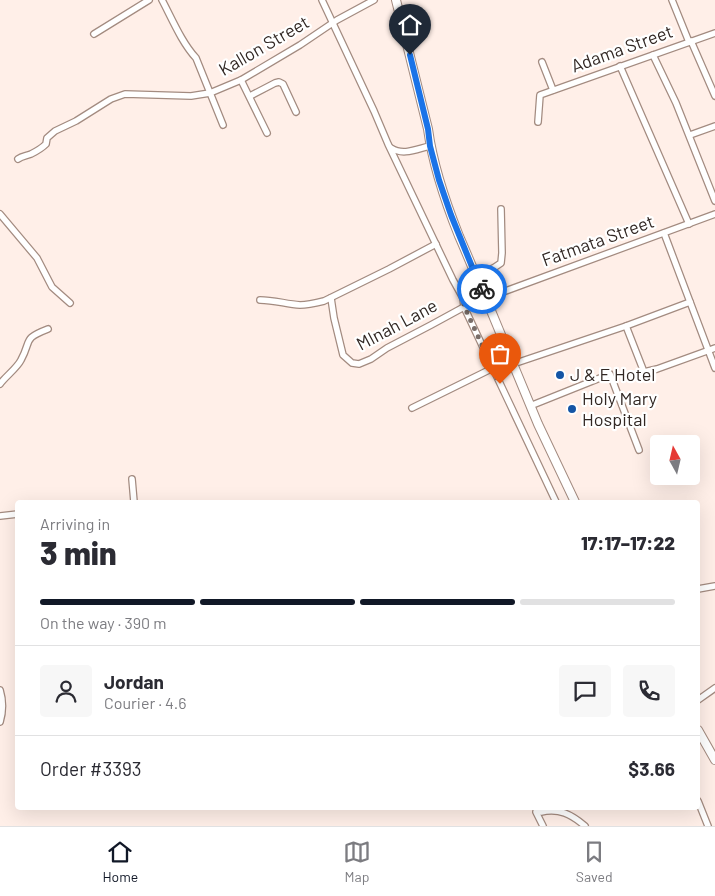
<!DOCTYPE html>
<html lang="en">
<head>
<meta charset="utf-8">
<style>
	:root { --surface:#fff; --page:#f7f7f7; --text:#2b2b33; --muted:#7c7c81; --line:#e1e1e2; --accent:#111827 }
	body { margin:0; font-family:Barlow,sans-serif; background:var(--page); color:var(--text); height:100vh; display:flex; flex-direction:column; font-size:19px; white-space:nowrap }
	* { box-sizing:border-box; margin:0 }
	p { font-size:16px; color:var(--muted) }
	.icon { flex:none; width:28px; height:28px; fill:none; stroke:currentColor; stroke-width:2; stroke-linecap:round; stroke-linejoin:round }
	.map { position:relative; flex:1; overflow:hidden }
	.details { position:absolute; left:15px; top:500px; width:685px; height:310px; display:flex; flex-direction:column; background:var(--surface); border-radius:5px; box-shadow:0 5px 20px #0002 }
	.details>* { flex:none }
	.needle { width:32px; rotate:352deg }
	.tools { position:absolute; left:650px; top:435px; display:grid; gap:10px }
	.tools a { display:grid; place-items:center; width:50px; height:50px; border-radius:5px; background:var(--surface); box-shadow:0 5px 20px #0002; font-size:25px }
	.pin { position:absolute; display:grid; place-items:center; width:42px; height:42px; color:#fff; margin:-51px -21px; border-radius:50% 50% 50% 0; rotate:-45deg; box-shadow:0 0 5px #0007 }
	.pin .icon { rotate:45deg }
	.courier { position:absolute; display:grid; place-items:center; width:50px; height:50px; margin:-25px; border:4px solid #1a73e8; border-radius:50%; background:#fff; color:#222; box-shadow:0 1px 6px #0007 }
	.head em { font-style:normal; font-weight:800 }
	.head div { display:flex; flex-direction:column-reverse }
	.head { display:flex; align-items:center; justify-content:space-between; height:85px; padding:0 25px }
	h1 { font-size:32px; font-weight:800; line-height:38px }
	.bar { display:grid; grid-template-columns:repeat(4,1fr); gap:8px 5px; align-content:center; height:60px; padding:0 25px }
	.bar i { height:6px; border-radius:4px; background:var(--line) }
	.bar .selected { background:var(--accent) }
	.bar p { grid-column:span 4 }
	.line { display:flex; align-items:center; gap:12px; padding:0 25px; border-top:1px solid var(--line) }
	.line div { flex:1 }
	.round { display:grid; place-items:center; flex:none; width:52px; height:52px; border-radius:5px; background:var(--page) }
	.tab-bar { display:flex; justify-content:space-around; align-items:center; height:70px; border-top:1px solid var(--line); background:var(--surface); font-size:14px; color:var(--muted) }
	.tab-bar a { display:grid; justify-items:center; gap:2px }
	.tab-bar .selected { color:var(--accent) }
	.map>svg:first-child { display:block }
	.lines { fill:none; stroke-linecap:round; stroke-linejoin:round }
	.minor-casing { stroke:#a38b80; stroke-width:8 }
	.highway-casing { stroke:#a38b80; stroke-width:10 }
	.minor { stroke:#fff; stroke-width:5.5 }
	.highway { stroke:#fff; stroke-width:8 }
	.done { stroke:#796d68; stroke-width:5; stroke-dasharray:0 9 }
	.route { stroke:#1a73e8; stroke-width:6 }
	.poi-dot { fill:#1455a5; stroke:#fff; stroke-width:2 }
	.labels { text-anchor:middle; stroke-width:4.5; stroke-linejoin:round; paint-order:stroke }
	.street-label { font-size:18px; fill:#312723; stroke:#fff }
	.poi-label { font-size:18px; fill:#312723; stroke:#fff; text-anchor:start }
</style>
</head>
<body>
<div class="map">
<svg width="715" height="826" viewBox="0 0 715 826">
	<rect width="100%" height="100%" fill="#ffefe8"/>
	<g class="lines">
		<defs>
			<g id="minor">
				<path d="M162,0C172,19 182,43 196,58L223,125"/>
				<polyline points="322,0 374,111 388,144 453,280 463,298"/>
				<polyline points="672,0 689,42"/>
				<polyline points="94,34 149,0"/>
				<polyline points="691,41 715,96"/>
				<polyline points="653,55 676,103 715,201"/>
				<polyline points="542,62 553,90"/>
				<polyline points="620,66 689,224"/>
				<polyline points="241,80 267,133"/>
				<polyline points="250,96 275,83 279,82 283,84 296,112"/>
				<polyline points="538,122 540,95 715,33"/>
				<polyline points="690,135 715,126"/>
				<path d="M391,148C403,156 417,149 430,146"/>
				<path d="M18,159C22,156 26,156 31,154C37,151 42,148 46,144L47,138L55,131L76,121L111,99L125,94L191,96L210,93L241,80L300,45L337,20L374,0"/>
				<polyline points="0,214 37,258 52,287 70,303"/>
				<polyline points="664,233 715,368"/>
				<path d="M475,274C485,273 493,269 501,263L502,253L501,209"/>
				<polyline points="482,289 463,298 464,307 556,502"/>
				<polyline points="492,296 715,214"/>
				<polyline points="331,298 334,318 343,355 352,363 359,364 371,359 387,348 431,325 464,307"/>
				<path d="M260,300C274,300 286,304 300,305C308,305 316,303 324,301L389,269L436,244"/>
				<polyline points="626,326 644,372 657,369 715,348"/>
				<polyline points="519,362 626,326 690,302"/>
				<path d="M0,384C6,376 17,368 21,360C32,340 22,339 48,329"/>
				<polyline points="530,406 610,374 639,450"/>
				<polyline points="412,408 493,368"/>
				<polyline points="132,479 134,502"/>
				<polyline points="0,516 18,514"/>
				<polyline points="698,589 715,586"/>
				<path d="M0,690C3,700 3,712 0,722"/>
				<polyline points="698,700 715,688"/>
				<polyline points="698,801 708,826"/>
				<polyline points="537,808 536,812 543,826"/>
				<path d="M538,808L541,812C559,808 571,814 585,826"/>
			</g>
			<g id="highway">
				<path d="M396,0L428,129C433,166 445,201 459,236C467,254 474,272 482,289L538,424L575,502"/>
				<polyline points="698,730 715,760"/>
			</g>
		</defs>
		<!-- minor casing -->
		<use href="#minor" class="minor-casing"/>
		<!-- highway casing -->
		<use href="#highway" class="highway-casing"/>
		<!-- minor -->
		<use href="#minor" class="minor"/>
		<!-- highway -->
		<use href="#highway" class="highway"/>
	</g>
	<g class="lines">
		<!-- done -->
		<polyline class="done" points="482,289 463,298 464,306 500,384"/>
		<!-- route -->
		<polyline class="route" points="410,55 428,129 430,146 439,180 451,215 475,274 482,289"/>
	</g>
	<!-- markers -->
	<g class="poi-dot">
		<circle cx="560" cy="375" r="5"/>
		<circle cx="572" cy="409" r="5"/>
	</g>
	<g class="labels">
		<!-- street labels -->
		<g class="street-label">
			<text transform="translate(264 46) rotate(-30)" y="6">Kallon Street</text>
			<text transform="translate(622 49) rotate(-20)" y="6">Adama Street</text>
			<text transform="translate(598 241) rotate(-20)" y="6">Fatmata Street</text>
			<text transform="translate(397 325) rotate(-28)" y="6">MInah Lane</text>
		</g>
		<!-- poi labels -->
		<g class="poi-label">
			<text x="570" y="381">J &amp; E Hotel</text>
			<text x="582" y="405">Holy Mary<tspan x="582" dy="21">Hospital</tspan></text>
		</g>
	</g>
</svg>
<div class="tools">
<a><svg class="needle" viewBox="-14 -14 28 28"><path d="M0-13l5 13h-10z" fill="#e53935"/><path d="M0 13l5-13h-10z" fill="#7c7c81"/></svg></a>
</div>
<div class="pin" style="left:500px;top:384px;background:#ea580c"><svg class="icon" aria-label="bag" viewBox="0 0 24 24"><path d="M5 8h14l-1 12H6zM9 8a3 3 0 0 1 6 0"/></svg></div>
<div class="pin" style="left:410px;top:55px;background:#1f2937"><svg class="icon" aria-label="home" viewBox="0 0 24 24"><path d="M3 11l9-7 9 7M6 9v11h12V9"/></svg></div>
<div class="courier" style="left:482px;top:289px"><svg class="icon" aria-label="bike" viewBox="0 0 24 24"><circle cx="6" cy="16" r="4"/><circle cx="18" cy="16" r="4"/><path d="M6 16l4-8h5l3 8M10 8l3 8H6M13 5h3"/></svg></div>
<section class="details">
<div class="head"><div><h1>3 min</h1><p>Arriving in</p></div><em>17:17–17:22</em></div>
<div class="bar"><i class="selected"></i><i class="selected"></i><i class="selected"></i><i></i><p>On the way · 390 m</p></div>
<div class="line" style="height:90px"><a class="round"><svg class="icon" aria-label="person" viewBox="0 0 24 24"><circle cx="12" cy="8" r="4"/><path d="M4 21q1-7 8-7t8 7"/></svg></a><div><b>Jordan</b><p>Courier · 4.6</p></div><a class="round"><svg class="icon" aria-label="chat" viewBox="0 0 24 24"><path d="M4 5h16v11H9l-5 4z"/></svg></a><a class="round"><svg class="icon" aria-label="phone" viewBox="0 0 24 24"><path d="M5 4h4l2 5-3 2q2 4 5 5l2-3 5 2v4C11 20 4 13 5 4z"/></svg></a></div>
<div class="line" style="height:65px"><div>Order #3393</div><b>$3.66</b></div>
</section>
</div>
<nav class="tab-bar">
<a class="selected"><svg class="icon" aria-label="home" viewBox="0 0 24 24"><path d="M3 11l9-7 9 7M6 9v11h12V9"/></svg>Home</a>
<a><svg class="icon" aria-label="map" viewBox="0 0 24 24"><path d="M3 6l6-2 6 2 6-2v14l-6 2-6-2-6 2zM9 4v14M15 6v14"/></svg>Map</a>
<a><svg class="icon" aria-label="saved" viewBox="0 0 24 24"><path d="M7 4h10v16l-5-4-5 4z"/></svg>Saved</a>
</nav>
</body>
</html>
